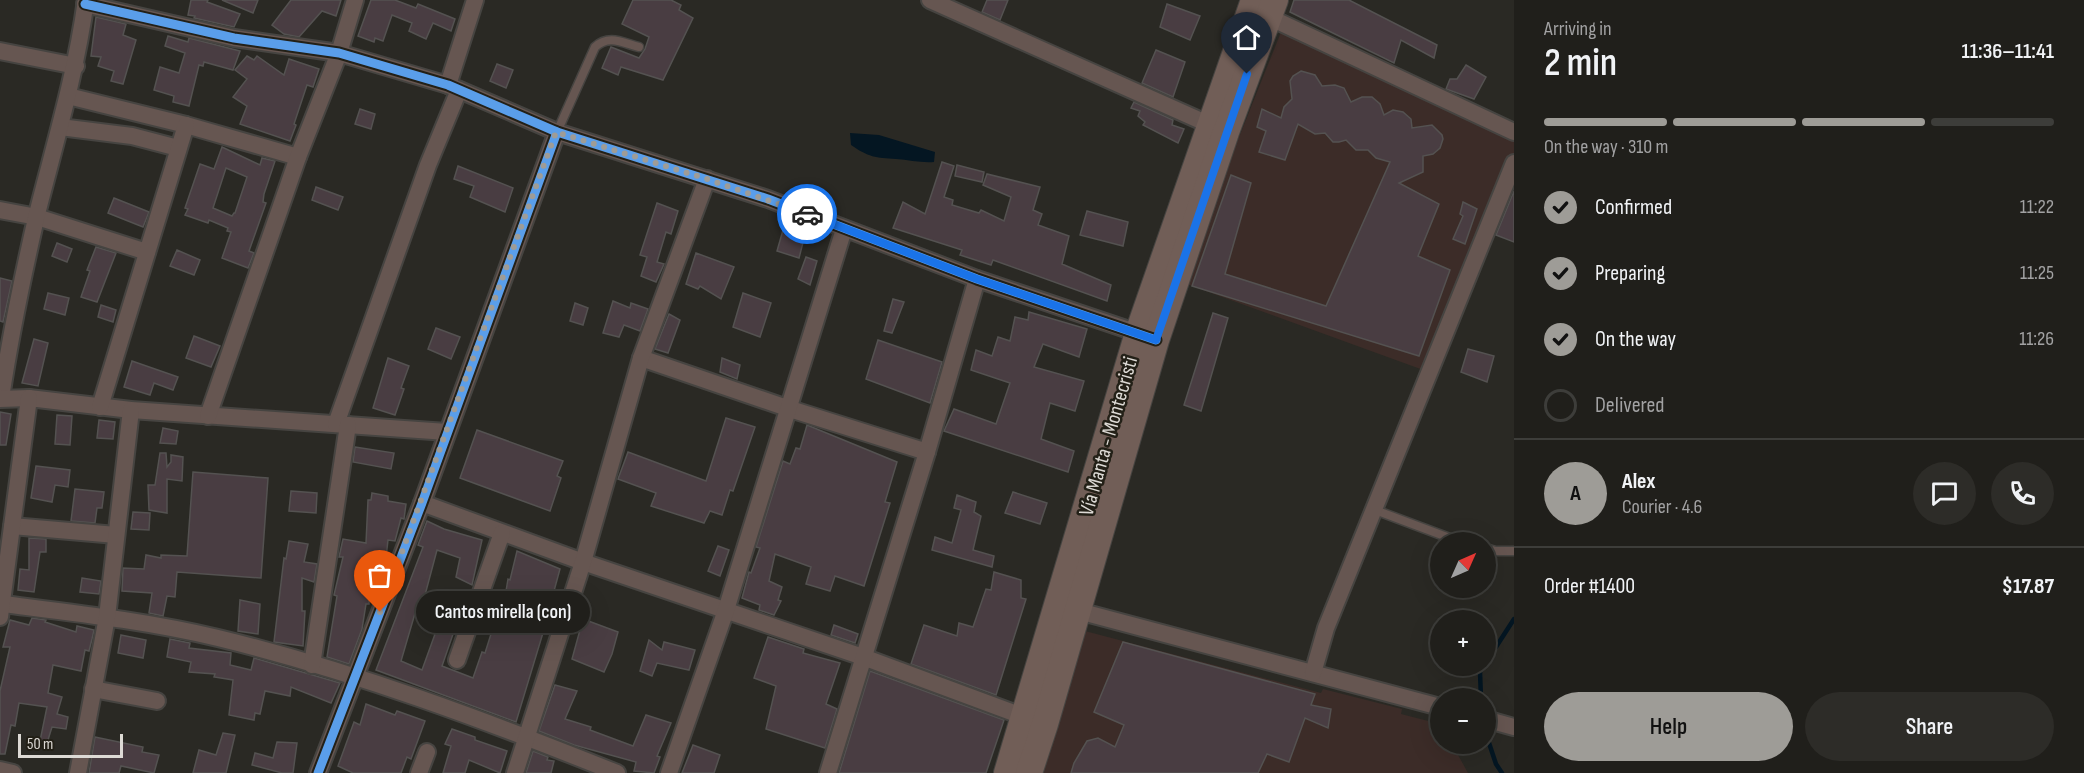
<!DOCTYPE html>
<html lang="en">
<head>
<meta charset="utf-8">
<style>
	:root { --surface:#201f1b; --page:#2d2c28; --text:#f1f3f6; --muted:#a2a2a3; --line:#3d3d3a; --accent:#9e9c97 }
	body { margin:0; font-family:"Sofia Sans Condensed",sans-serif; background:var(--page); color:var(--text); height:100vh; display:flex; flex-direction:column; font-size:22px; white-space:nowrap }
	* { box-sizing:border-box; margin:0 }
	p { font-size:20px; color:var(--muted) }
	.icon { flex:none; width:33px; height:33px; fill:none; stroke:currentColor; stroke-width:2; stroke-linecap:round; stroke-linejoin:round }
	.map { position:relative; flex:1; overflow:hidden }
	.panel { display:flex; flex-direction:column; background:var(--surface); width:570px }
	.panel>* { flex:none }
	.needle { width:39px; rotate:45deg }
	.tools { position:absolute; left:1430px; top:532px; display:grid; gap:12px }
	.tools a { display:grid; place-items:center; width:66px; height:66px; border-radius:50%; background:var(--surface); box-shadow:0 6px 24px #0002,0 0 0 2px var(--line); font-size:30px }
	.scale { position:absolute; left:18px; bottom:15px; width:105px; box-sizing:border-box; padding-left:6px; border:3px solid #dddad5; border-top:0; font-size:16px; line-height:21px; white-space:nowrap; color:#dddad5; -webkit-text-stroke:4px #232017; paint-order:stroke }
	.pin { position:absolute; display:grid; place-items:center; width:51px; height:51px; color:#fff; margin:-62px -26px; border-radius:50% 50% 50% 0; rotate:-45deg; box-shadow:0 0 6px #0007 }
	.pin .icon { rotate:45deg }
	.courier { position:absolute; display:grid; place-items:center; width:60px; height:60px; margin:-30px; border:4px solid #1a73e8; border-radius:50%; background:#fff; color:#222; box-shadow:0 2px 8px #0007 }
	.bubble { position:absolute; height:42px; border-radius:21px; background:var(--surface); box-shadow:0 6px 24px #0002,0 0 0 2px var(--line); font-size:20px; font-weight:600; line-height:42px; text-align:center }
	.headline em { font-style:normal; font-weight:600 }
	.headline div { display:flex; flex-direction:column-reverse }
	.headline { display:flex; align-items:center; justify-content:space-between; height:102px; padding:0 30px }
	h1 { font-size:39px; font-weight:600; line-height:45px }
	.bar { display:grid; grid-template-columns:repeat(4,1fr); gap:9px 6px; align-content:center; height:72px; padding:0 30px }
	.bar i { height:8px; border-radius:4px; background:var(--line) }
	.bar .current { background:var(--accent) }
	.bar p { grid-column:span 4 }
	.line { display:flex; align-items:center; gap:15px; padding:0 30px; border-top:2px solid var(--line) }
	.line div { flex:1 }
	.round { display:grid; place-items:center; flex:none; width:63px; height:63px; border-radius:32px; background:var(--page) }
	ol { padding:0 30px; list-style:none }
	li { display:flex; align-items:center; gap:18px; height:66px }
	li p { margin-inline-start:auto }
	li .icon { padding:6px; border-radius:50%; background:var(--accent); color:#111; stroke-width:4 }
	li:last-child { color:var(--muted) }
	li i { width:33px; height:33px; border:3px solid var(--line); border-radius:50% }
	.button { display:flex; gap:12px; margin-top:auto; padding:12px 30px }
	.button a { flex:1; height:69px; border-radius:36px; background:var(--accent); color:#111; font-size:24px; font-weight:600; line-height:69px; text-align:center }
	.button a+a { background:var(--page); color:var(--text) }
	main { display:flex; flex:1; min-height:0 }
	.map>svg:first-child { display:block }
	.industrial { fill:#3c2c28 }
	.water { fill:#041622 }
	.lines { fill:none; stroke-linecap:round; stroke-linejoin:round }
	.stream { stroke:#041622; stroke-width:4.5 }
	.building { fill:#493d42; stroke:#545251; stroke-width:1.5; fill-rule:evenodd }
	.service-casing { stroke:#464441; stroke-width:11 }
	.minor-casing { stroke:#464441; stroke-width:20 }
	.primary-casing { stroke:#464441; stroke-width:28 }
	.service { stroke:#665651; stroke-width:8 }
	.minor { stroke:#665651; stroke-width:16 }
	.primary { stroke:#715e57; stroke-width:26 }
	.cycleway-casing { stroke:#232017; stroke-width:13 }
	.cycleway { stroke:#5a9eea; stroke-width:9 }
	.done { stroke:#9e9c97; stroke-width:6; stroke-dasharray:0 10.8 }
	.route { stroke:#1a73e8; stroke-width:8 }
	.labels { text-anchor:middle; stroke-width:5; stroke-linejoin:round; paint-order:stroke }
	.street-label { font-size:21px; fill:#dddad5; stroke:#232017 }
</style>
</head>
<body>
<main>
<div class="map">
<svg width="1514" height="773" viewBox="0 0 1514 773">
	<rect width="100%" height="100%" fill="#2a2924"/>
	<!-- industrial -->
	<g class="industrial">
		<polygon points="1285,22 1514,130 1514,159 1426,371 1181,282"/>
		<polygon points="1085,631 1321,693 1323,689 1402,709 1401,714 1440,724 1440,744 1452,744 1468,773 1038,773"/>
	</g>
	<!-- water -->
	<path class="water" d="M850,133L879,135L935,152L934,162C921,163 909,160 896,159C876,158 868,157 851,145Z"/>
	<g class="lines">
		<!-- stream -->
		<g class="stream">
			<polyline points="1485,664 1514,619"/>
			<polyline points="1481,699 1480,672 1484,666"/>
			<polyline points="1485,731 1496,764 1502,773"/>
		</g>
	</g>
	<!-- building -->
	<g class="building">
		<polygon points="191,0 208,0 207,2 240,14 234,27 194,18 195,16 188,15"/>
		<polygon points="222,0 258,0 253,13"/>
		<polygon points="291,0 341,0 336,16 322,11 299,37 284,34 272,25"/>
		<polygon points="371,0 395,0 416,8 418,4 455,19 451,31 433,23 426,39 409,31 412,23 392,15 383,41 375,38 374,42 358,36"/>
		<polygon points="633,0 671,0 681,5 679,10 693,18 663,80 621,67 618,75 602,68 611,47 639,58 645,49 649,37 622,24"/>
		<polygon points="987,0 1008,0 1000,20 982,12"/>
		<polygon points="1294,0 1349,0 1437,45 1434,58 1401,40 1394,63 1290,12"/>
		<polygon points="1167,4 1200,16 1190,40 1160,27"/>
		<polygon points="96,17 126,24 123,35 136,40 123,84 111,81 114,71 98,66 101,57 91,56"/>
		<polygon points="168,36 188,42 189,38 240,51 233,70 204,62 203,66 199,65 189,106 173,102 174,96 154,90 160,67 179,73 185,53 165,46"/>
		<polygon points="1156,50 1185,62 1173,97 1142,83"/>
		<polygon points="247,56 254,60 257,56 284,75 289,59 319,69 313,87 307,85 294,124 296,125 290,141 240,124 247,106 233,97 247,79 235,70"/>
		<polygon points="497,64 513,70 506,88 490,81"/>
		<polygon points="1466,65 1486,77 1474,99 1446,89 1450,79 1457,79"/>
		<polygon points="1301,71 1315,75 1322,86 1335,85 1344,88 1351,102 1362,97 1372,97 1380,104 1384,115 1393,110 1403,112 1411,119 1412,128 1432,125 1442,135 1443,139 1440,148 1433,154 1423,156 1423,172 1399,183 1439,204 1418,256 1450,270 1419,356 1192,286 1231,175 1251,183 1225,274 1326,306 1390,162 1376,158 1368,150 1356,150 1346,140 1339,142 1333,142 1325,133 1315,134 1298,124 1285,160 1259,152 1266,131 1257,127 1262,109 1281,118 1284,107 1292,99 1290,81 1293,76"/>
		<polygon points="1134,102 1173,120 1172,125 1184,129 1178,143 1143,125 1145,122 1138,116 1140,111 1131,108"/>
		<polygon points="360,109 375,114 371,129 355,124"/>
		<path d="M222,147L260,165L262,158L275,161L264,194L263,202L266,203L249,251L254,253L248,268L222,258L231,232L227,231L228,228L209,220L208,223L185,215L188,209L185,208L200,164L214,169ZM226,168L247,177L235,213H234L232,216L213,208Z"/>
		<polygon points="942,162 954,166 944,197 953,200 952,205 979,213 981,210 1004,221 1011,197 983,185 987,174 1040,187 1033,210 1042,214 1038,225 1069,236 1062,264 1111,285 1107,301 993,260 991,265 960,255 962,250 893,228 903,202 925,214"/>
		<polygon points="957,165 984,172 982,182 955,176"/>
		<polygon points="458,166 513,188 505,212 470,197 474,186 454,179"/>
		<polygon points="316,187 343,197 338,210 312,200"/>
		<polygon points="1514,191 1514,242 1496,235"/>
		<polygon points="114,198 149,212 143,227 108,213"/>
		<polygon points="1463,202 1477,209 1465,244 1453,239 1463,216 1460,214"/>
		<polygon points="657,203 678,211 671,234 666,232 657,262 664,264 656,282 641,276 647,257 640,255"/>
		<polygon points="1087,211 1128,222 1123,246 1080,235"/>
		<polygon points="785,223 806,231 799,258 777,251"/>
		<polygon points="57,243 72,249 67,262 52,256"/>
		<polygon points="96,247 116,253 97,302 81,297 90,271 87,270"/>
		<polygon points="177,250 200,260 194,275 170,266"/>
		<polygon points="696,253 734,267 721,299 700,286 698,289 686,284"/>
		<polygon points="806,257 817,261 810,285 798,279"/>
		<polygon points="0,278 12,281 3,322 0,321"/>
		<polygon points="48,293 69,298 65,315 44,309"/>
		<polygon points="743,293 771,303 760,337 733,327"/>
		<polygon points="893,299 904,302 892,333 884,331"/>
		<polygon points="613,301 630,308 631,303 648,309 640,331 624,325 619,337 603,333"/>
		<polygon points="575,303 588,308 583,325 570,321"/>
		<polygon points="101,305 116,310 113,322 98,317"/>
		<polygon points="1029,312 1087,329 1079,357 1043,344 1034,367 1084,381 1075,411 1050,403 1041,439 1074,451 1068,472 944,431 954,409 996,424 1010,383 971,370 976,350 992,356 998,337 1010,341 1015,317 1028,320"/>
		<polygon points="1213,313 1228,318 1201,411 1184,405"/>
		<polygon points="669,314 680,320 668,353 655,349"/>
		<polygon points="436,328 460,337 451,359 428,349"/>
		<polygon points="194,336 220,346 211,367 186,358"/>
		<polygon points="34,339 48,343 38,386 22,383"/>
		<polygon points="878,340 942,362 930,403 866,379"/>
		<polygon points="1468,349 1494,356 1487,382 1461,372"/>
		<polygon points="388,358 409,366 401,388 404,389 395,415 373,408"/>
		<polygon points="722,358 740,365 737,379 720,372"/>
		<polygon points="132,361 178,377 173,390 154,383 150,395 124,387"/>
		<polygon points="0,412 11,414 6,445 0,445"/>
		<polygon points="57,415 72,416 70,445 55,444"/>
		<polygon points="726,418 755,427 733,491 730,490 722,515 710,511 704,523 651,506 656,493 618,479 628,452 706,481"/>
		<polygon points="99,420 115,422 113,439 97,438"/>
		<polygon points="807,425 897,462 885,502 890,503 864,586 835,576 830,591 806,584 811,567 775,554 769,581 782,587 778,600 781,601 774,615 759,610 760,605 742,598 749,572 751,573 760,548 756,547 783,461 790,464 796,448 800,449"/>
		<polygon points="163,428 178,431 176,444 160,443"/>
		<polygon points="477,430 563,461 557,476 561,478 550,511 460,478"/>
		<polygon points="355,447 394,453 391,469 353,462"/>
		<polygon points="160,453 166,453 167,467 171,462 171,455 183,457 182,481 167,479 167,513 149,510 148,485 155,485"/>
		<polygon points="36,466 70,470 68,487 55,485 52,502 31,498"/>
		<polygon points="193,472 268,478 261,578 177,572 175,597 167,596 163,616 149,613 152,593 122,591 123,568 144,569 146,555 161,558 161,555 187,556"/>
		<polygon points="75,489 104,492 102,508 97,508 95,523 71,521"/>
		<polygon points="291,491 317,493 316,513 289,511"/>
		<polygon points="1013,492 1047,503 1040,524 1005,513"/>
		<polygon points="372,493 388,496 388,501 406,504 404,519 401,518 395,541 388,540 386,558 383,557 377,586 369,585 369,604 366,604 362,629 349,664 327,657 337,596 334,595 343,557 339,557 343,539 366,543 368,500 371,500"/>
		<polygon points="957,495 976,502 974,512 981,516 973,550 994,556 992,567 932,550 935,537 952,543 961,510 954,508"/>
		<polygon points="133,512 150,513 149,530 131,529"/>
		<path d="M427,521L444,529L482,540L472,585L456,577L460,558L437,550L425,595L461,611L442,666L473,678L482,652L485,653L503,596L505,597L508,579L510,580L517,551L560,569L548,613H549L516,722L376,670L423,547L418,545ZM416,610L439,617L433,633L435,634L422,670L401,661Z"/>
		<polygon points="29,538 46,539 46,552 40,552 34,592 18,590 20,569 29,570"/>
		<polygon points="289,541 308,544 304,562 317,564 314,582 302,578 302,611 305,611 303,646 274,642 284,558 286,559"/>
		<polygon points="718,546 729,550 720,576 708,571"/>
		<polygon points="994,572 1021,580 1021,598 1026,599 996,695 911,664 924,625 957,636 959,623 973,627 986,589 991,590"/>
		<polygon points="82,578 101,581 99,594 80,592"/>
		<polygon points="240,600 260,604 258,634 238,631"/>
		<polygon points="32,618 46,620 45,622 76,632 77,626 94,630 92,639 89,651 85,650 81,671 53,665 48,693 62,697 57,714 68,717 66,729 52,727 47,743 40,741 47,707 19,703 15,726 11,725 5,754 0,754 0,691 10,647 3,647 10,620 29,625"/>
		<polygon points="583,619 618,632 612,654 604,672 572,659"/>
		<polygon points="834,625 858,634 855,643 831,635"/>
		<polygon points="121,635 146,640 143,658 118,653"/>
		<polygon points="768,637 804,649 803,653 840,663 826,704 837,709 825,748 766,729 776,686 754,678"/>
		<polygon points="170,639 190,643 189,648 231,653 230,665 251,670 254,658 340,683 331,703 291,687 290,696 265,691 260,714 255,713 254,720 229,715 233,680 214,677 215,674 189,672 191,662 167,657"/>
		<polygon points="649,640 662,650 664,642 695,650 689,670 657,663 652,676 640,671"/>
		<polygon points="1123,642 1315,694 1311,705 1331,709 1328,728 1305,718 1289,762 1267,754 1258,773 1071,773 1074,763 1087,741 1098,738 1115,747 1124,725 1094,712"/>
		<polygon points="870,671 1004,720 986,773 839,773"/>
		<polygon points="555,685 577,691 565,719 591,727 590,730 633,746 646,715 671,723 657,756 660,757 654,773 634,771 636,762 574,745 539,731"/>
		<polygon points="366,704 395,715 397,711 425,721 411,759 407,757 401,773 353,773 338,766 354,722 360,725"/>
		<polygon points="452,729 475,737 475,740 507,751 500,773 469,760 465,773 443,773 451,746 445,744"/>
		<polygon points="223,733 235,735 226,773 193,773 199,750 216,755"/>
		<polygon points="95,737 143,747 142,752 159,755 154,773 121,766 119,773 89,773"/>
		<polygon points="277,742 297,743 293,773 282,773 252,765 255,753 273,758"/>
		<polygon points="693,745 720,755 714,773 682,773"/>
		<polygon points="533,751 548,757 547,760 554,761 551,773 526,773"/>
	</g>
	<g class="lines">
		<defs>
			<g id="service">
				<path d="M557,132L595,47C609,34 623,43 639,47"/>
				<polyline points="1375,510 1463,543"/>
				<polyline points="1485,548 1496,551 1514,551"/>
			</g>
			<g id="minor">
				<polyline points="930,0 1217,128"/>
				<polyline points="85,4 234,38 339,53 448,85 557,132 768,199 977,279 1147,336"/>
				<polyline points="1260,13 1514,132"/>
				<polyline points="0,51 76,66"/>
				<polyline points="448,85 475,0"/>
				<polyline points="68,96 186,125 298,157"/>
				<polyline points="60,127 132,136 178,148"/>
				<polyline points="0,210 37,217 147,252"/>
				<polyline points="641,358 790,409 927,452"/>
				<path d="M1,398C10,337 23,275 37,214C55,143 76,73 86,0"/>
				<polyline points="0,399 29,398 131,410 447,432"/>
				<polyline points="100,407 186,125"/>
				<polyline points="208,416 298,157 339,53 355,0"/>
				<polyline points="336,424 428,165 459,90"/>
				<polyline points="422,503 583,562 863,657 1033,720"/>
				<polyline points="12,526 116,535"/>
				<path d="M3,604C74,613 147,621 218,638C354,671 487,721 617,773"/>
				<polyline points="1071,609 1440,707"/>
				<polyline points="0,617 29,398"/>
				<polyline points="457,660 502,533"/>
				<polyline points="312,665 348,425"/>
				<polyline points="1313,673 1326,628 1514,163"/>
				<polyline points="93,689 157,701"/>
				<polyline points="1485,719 1514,727"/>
				<polyline points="0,770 13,773"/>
				<polyline points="78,773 107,617 131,410"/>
				<polyline points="318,773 422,503 557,132"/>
				<polyline points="419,773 427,752"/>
				<polyline points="515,773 583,562 641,358 707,179"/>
				<polyline points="669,773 726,610 844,229"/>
				<polyline points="828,773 927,452 977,279"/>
			</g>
			<g id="primary">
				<polyline points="1007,773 1138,333 1254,0"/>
				<polyline points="1029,773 1045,724 1156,340 1226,132 1275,0"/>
			</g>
		</defs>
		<!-- service casing -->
		<use href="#service" class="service-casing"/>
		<!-- minor casing -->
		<use href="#minor" class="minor-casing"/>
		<!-- primary casing -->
		<use href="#primary" class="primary-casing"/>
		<!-- service -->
		<use href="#service" class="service"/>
		<!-- minor -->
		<use href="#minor" class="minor"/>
		<!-- primary -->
		<use href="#primary" class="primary"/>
		<defs>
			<g id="cycleway">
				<polyline points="85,4 234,38 339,53 448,85 557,132 768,199 977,279 1156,340"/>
				<polyline points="318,773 422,503 557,132"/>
			</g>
		</defs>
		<!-- cycleway casing -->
		<use href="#cycleway" class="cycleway-casing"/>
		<!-- cycleway -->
		<use href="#cycleway" class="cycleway"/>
	</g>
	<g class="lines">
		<!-- done -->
		<polyline class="done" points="380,612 556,132 707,179 807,214"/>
		<!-- route -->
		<polyline class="route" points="807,214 977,279 1156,340 1247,74"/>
	</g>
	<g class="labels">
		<!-- street labels -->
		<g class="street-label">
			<text transform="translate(1108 436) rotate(-74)" y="7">Vía Manta - Montecristi</text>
		</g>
	</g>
</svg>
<div class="tools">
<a><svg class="needle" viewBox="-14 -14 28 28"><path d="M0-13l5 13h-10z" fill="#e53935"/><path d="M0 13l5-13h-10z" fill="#a2a2a3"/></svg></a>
<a>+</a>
<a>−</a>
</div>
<div class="scale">50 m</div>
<div class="pin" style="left:380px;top:612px;background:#ea580c"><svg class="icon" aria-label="bag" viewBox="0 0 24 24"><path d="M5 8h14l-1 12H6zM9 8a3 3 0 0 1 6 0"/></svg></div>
<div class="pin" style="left:1247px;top:74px;background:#1f2937"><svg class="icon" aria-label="home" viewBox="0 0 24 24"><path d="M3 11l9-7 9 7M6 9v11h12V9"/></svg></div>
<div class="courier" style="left:807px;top:214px"><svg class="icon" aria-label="car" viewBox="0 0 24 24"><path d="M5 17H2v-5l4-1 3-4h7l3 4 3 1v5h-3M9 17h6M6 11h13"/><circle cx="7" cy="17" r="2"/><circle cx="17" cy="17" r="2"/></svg></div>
<div class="bubble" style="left:416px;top:591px;width:174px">Cantos mirella (con)</div>
</div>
<section class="panel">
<div class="headline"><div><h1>2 min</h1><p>Arriving in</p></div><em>11:36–11:41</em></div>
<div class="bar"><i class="current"></i><i class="current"></i><i class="current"></i><i></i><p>On the way · 310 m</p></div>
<ol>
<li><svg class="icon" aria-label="check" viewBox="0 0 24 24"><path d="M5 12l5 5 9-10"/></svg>Confirmed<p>11:22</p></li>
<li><svg class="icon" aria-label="check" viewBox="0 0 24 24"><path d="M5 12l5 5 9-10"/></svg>Preparing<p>11:25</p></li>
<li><svg class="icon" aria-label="check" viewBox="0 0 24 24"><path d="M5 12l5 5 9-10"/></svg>On the way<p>11:26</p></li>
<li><i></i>Delivered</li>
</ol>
<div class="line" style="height:108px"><b class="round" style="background:var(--accent);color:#111">A</b><div><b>Alex</b><p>Courier · 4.6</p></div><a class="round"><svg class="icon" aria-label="chat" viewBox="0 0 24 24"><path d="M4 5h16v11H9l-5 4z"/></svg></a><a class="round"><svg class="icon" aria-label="phone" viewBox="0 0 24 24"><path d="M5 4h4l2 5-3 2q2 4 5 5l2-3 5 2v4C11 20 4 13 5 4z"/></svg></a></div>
<div class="line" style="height:78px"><div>Order #1400</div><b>$17.87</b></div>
<div class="button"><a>Help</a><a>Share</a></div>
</section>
</main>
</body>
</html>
